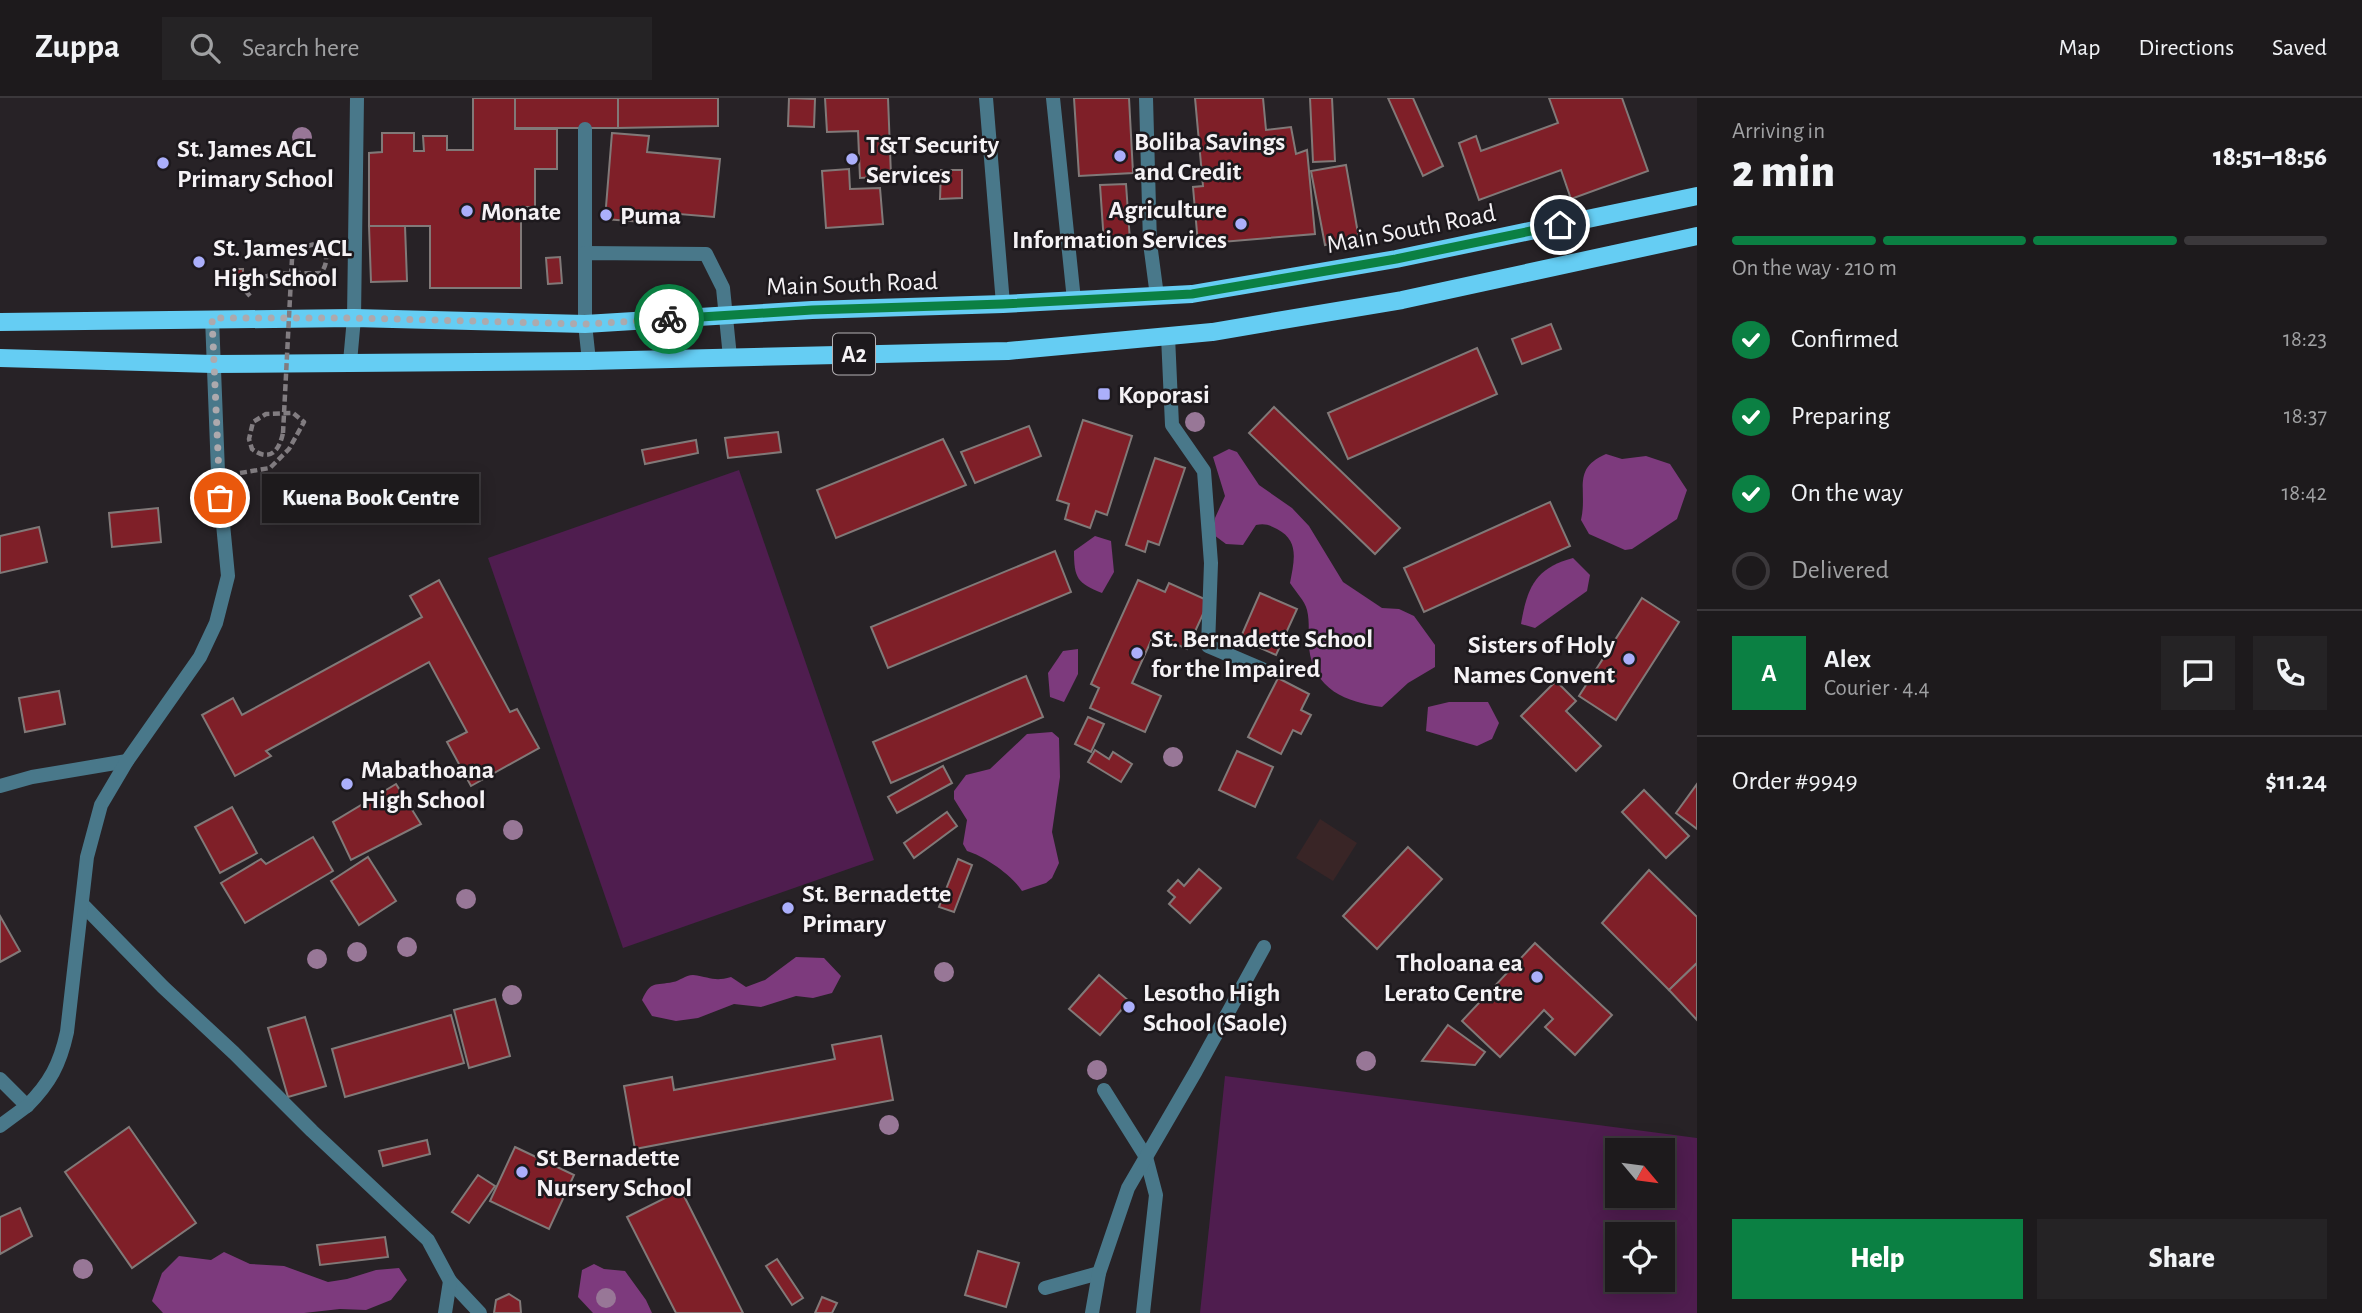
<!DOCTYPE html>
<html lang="en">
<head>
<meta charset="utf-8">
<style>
	:root { --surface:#1d1a1c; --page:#252325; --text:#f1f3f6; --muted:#a0a1a3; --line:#3b383b; --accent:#0b8043 }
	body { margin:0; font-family:"Alegreya Sans",sans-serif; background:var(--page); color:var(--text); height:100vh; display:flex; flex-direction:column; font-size:26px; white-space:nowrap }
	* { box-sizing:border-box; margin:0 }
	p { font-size:23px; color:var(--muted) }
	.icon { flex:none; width:38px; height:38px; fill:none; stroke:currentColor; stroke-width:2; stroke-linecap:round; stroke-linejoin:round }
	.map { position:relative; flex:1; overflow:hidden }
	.side { display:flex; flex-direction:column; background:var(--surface); width:665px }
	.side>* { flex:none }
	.needle { width:46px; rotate:119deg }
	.tools { position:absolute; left:1605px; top:1040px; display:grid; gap:14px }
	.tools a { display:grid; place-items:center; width:70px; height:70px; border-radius:0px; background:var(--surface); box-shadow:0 4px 18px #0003,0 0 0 2px var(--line); font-size:35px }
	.pin { position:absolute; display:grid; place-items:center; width:60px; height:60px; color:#fff; margin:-30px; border:4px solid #fff; border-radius:50%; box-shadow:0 2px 7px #0007 }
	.courier { position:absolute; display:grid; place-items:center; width:70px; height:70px; margin:-35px; border:5px solid #0b8043; border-radius:50%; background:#fff; color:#222; box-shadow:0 2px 9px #0007 }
	.bubble { position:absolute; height:49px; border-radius:0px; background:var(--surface); box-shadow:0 4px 18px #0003,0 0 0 2px var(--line); font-size:23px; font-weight:800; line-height:49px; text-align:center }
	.overview em { font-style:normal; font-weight:800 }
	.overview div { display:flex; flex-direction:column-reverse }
	.overview { display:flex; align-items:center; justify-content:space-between; height:119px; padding:0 35px }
	h1 { font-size:46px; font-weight:800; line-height:52px }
	.bar { display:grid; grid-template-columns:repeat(4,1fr); gap:10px 7px; align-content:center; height:84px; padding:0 35px }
	.bar i { height:9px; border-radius:5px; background:var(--line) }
	.bar .on { background:var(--accent) }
	.bar p { grid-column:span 4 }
	.line { display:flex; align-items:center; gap:18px; padding:0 35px; border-top:2px solid var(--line) }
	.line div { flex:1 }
	.round { display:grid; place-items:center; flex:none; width:74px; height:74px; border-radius:0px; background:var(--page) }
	ol { padding:0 35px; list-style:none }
	li { display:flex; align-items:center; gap:21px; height:77px }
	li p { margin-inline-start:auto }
	li .icon { padding:7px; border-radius:50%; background:var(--accent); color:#fff; stroke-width:4 }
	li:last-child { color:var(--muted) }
	li i { width:38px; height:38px; border:4px solid var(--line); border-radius:50% }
	.primary-button { display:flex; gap:14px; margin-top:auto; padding:14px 35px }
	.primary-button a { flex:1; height:80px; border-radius:0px; background:var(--accent); color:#fff; font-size:28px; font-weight:800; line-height:80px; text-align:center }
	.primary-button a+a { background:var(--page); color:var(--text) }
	header { display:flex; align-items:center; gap:42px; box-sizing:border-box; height:98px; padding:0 35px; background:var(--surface); border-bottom:2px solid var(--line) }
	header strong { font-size:33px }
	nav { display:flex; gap:38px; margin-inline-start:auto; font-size:24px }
	.search { width:490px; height:63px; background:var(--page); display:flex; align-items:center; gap:18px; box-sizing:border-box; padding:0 24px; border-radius:0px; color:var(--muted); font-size:26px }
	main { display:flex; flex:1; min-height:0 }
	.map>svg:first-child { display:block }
	.industrial { fill:#392526 }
	.green { fill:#4f1d4f; fill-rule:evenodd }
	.forest { fill:#7d3a7d }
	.building { fill:#7f1f28; stroke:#817978; stroke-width:2 }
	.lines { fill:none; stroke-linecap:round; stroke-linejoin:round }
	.path { stroke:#817c80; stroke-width:4.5; stroke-dasharray:7 3.5; stroke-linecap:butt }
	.service { stroke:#49788a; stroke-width:14 }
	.minor { stroke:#49788a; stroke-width:14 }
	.primary { stroke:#65cdf3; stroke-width:18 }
	.path-bridge { stroke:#817c80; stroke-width:4.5; stroke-dasharray:7 3.5; stroke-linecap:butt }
	.tree { fill:#987797 }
	.done { stroke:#ada9ad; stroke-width:7; stroke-dasharray:0 12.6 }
	.route { stroke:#0b8043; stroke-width:9 }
	.poi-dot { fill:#abaffb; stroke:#1d191d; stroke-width:2.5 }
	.labels { text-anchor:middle; stroke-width:5; stroke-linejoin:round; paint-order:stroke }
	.shield { fill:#1d191d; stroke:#b4b1b4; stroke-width:2 }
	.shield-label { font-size:24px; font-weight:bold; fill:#f5f2f5 }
	.poi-label { font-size:26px; font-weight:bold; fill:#f5f2f5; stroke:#1d191d; text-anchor:start }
	.street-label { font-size:26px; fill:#f5f2f5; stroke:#1d191d }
</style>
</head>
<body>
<header>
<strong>Zuppa</strong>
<div class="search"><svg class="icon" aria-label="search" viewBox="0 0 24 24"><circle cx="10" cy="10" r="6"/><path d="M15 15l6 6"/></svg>Search here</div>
<nav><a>Map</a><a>Directions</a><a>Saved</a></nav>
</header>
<main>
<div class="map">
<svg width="1697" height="1215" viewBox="0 0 1697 1215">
	<rect width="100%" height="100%" fill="#272226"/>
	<!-- industrial -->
	<polygon class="industrial" points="1320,721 1357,745 1333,783 1296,760"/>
	<!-- green -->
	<g class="green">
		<polygon points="739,372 874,762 623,850 488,460"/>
		<path d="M1225,978L1697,1040V1215H1200ZM1617,1052H1662V1097H1617ZM1617,1136H1662V1181H1617Z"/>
	</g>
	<!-- forest -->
	<g class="forest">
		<path d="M1229,351L1237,354L1259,387L1292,410L1309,428L1343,484L1382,510L1399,511L1414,518L1435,547V569L1408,585L1382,609C1346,604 1314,592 1309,550C1308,538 1310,524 1307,512C1305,503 1295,493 1290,485C1294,463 1300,443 1277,431C1269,427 1265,425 1256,427L1243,447L1226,446L1214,437L1215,420L1225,398L1213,359Z"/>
		<path d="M1606,356L1622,361L1646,358L1670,366L1687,392L1677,421L1632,451L1625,452L1589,436L1581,422C1588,392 1571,371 1606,356Z"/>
		<path d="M1095,438L1111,443L1114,474L1102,495C1077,485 1074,480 1074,453Z"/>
		<path d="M1573,460L1590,477L1587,493L1535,530L1521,526C1527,490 1535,470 1573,460Z"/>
		<polygon points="1078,551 1078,576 1064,604 1050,599 1048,575 1063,553"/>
		<polygon points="1449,604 1488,604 1499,625 1492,641 1477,648 1426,633 1428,609"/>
		<path d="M1052,634L1059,640L1060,679L1052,734L1059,765L1052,780L1046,785L1022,793C1012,777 984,758 967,753L963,746L967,722L954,701V693L966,677L990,671L1027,636Z"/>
		<path d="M796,859L824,860L841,878L832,895L813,900L796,898L761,909L734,906L698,920L676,923L652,918L642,902C651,882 655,888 673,884C680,883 685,877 693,877C710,879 714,884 731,879L746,889L765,882Z"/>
		<polygon points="224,1154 250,1166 284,1168 328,1184 347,1181 376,1172 399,1170 407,1182 391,1202 366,1212 340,1211 304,1215 163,1215 152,1203 162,1175 179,1158 211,1162"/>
		<polygon points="594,1166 604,1171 625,1173 646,1202 652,1215 593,1215 578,1199 582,1172"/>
	</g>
	<!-- building -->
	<g class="building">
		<polygon points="473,0 515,0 515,31 557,31 557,71 535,71 535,109 521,109 521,190 430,190 430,128 369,128 369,55 382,54 382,35 414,35 414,53 424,53 423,38 447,38 447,52 473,52"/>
		<rect x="515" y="0" width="103" height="30"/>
		<polygon points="618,0 718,0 718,28 618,30"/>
		<polygon points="789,0 815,1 814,29 788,28"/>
		<polygon points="825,0 888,0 891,78 860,80 858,33 827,34"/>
		<polygon points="1074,0 1129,0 1133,75 1079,78"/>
		<polygon points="1195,0 1263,0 1266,32 1291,29 1296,56 1307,52 1315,136 1198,146 1193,89 1203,88"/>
		<polygon points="1310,0 1332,0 1335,63 1313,64"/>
		<polygon points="1388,0 1413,0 1443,68 1423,78"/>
		<polygon points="1549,0 1622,0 1648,73 1571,101 1561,72 1479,102 1459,45 1476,38 1481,53 1558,25"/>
		<polygon points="612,35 649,38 647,54 720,61 714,119 644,113 642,124 605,121"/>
		<polygon points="1346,67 1359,141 1325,147 1311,73"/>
		<polygon points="849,71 850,91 880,90 883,126 826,130 822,73"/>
		<polygon points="941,72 962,72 962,100 940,101"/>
		<polygon points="1126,86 1130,143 1104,145 1100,87"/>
		<polygon points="369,128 405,128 407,183 371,184"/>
		<polygon points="560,159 562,185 548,186 546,160"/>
		<rect x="229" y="171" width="14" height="11"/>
		<polygon points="1551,226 1561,251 1522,266 1512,241"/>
		<polygon points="1477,250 1497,296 1348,361 1328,315"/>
		<polygon points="1274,309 1400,430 1375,456 1249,335"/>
		<polygon points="1083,322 1132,338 1107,417 1096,413 1090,430 1065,421 1069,406 1057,402"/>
		<polygon points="1029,328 1041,358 975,385 961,354"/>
		<polygon points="778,334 781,354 728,360 725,340"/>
		<polygon points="943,341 966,387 836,440 817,392"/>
		<polygon points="696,342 698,355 645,366 642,352"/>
		<polygon points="1155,360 1185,370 1159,447 1148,443 1145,454 1126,447"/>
		<polygon points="1550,404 1570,448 1424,514 1404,470"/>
		<polygon points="158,410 161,444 112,449 109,415"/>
		<polygon points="39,429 47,464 0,475 0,438"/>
		<polygon points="1055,453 1071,494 888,570 871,529"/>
		<polygon points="439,482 510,614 517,611 539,650 471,688 447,644 467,634 429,564 266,653 271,658 235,678 202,617 233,600 242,617 422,519 410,498"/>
		<polygon points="1138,482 1165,494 1169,485 1209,503 1187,551 1154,536 1132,585 1161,598 1145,634 1090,610 1099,590 1091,586"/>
		<polygon points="1260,495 1297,511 1276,557 1240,541"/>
		<polygon points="1642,500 1679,524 1616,622 1579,598"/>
		<polygon points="1026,578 1043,619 891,685 873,644"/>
		<polygon points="1278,580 1309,596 1301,612 1311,617 1301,636 1293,632 1281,656 1248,639"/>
		<polygon points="1556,583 1576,603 1566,613 1601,648 1576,673 1521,618"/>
		<polygon points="59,593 65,626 25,634 19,600"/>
		<polygon points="1088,619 1104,626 1091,654 1075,646"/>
		<polygon points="1095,652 1109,661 1113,654 1132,666 1121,684 1088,664"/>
		<polygon points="1237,653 1273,669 1255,709 1219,692"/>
		<polygon points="943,668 952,685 897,715 888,699"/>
		<polygon points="396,686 421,726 351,762 333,724"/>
		<polygon points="1697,686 1697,731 1676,715"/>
		<polygon points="1644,692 1689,738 1666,760 1622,714"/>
		<polygon points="232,709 257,755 220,775 195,729"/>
		<polygon points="947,714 957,728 914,760 904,745"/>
		<polygon points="313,739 333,773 245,825 221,785 261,761 266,766"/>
		<polygon points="1408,749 1442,781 1377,851 1343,818"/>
		<polygon points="368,759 396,803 359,827 331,783"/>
		<polygon points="958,761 972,767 954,814 939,809"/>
		<polygon points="1199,771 1221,790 1190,825 1169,806 1175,799 1168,793 1178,782 1184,788"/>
		<polygon points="1649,772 1697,819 1697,865 1669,892 1602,825"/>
		<polygon points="0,818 20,853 0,864"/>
		<polygon points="1535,845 1612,917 1575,957 1545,929 1553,921 1544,912 1500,959 1462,923"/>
		<polygon points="1697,865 1697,922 1669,892"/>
		<polygon points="1099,877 1129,903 1100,937 1069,911"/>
		<polygon points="495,901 510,958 469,970 454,912"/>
		<polygon points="451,917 464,965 345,999 332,951"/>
		<polygon points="305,919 326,988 288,999 268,930"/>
		<polygon points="1448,927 1485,954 1475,967 1422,963"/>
		<polygon points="881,938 893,1002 635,1051 624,988 672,979 674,992 835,961 832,947"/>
		<polygon points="129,1029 196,1125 132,1170 65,1074"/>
		<polygon points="427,1042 430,1056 383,1068 379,1053"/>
		<polygon points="515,1049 574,1077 549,1131 490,1103"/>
		<polygon points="478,1077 495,1088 469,1125 452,1114"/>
		<polygon points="681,1092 743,1215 676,1215 627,1119"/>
		<polygon points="20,1110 32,1138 0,1156 0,1119"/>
		<polygon points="385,1139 388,1159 320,1167 317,1147"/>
		<polygon points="978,1153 1019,1165 1006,1209 965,1197"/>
		<polygon points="777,1161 803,1200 792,1207 766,1168"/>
		<polygon points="509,1196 520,1203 521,1215 494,1215 496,1202"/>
		<polygon points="822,1199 837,1205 832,1215 815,1215"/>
	</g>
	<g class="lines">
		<!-- path -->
		<g class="path">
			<path d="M250,198L244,191C263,171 294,176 321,175C329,164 328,152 315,146L296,151L292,161"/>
			<path d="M240,375L270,370L289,351L304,324L293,315L266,316L253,324L249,341L252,351C269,364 279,354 283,335"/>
		</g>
		<!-- service -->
		<g class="service">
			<polyline points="986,0 1003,206"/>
			<polyline points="1053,0 1074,202"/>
			<polyline points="1146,0 1150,145 1157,198"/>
			<polyline points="585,31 585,155"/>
			<polyline points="1168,238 1172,327 1204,373 1211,465 1208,548 1262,571"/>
			<polyline points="589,263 585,226 585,155 706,156 723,190 730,259"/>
			<polyline points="1104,992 1146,1059 1156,1097 1143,1215"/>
			<polyline points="1045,1190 1099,1175"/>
			<polyline points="1092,1215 1099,1175 1128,1090 1196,973 1264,849"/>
		</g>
		<!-- minor -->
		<g class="minor">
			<polyline points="350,264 354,220 357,0"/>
			<polyline points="0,688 32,679 127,663"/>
			<polyline points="82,806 163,889 234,955 312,1033 428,1142 450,1183 480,1215"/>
			<path d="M0,981L27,1008C50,985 60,966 67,934L87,759L101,707L127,663L200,559L216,525L228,478L218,374L212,220"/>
			<polyline points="0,1028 27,1008"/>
			<polyline points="445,1215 450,1183"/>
		</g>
		<!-- primary -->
		<g class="primary">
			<polyline points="0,224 354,220 585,226 812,212 1003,206 1192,196 1396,161 1697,98"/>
			<polyline points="0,260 213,266 589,263 1008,253 1212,234 1402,202 1697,138"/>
		</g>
		<!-- path-bridge -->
		<polyline class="path-bridge" points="283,335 292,161"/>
	</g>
	<!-- trees -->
	<g class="tree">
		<circle cx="302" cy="39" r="10"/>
		<circle cx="1195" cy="324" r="10"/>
		<circle cx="1173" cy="659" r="10"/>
		<circle cx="513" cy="732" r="10"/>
		<circle cx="466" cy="801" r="10"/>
		<circle cx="407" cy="849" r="10"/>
		<circle cx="357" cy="854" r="10"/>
		<circle cx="317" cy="861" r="10"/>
		<circle cx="944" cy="874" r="10"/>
		<circle cx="512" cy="897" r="10"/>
		<circle cx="1366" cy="963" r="10"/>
		<circle cx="1097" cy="972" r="10"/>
		<circle cx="889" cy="1027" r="10"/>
		<circle cx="83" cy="1171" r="10"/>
		<circle cx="606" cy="1200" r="10"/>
	</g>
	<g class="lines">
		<!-- done -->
		<polyline class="done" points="220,400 212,220 354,220 585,226 669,221"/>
		<!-- route -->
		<polyline class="route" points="669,221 812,212 1003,206 1192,196 1396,161 1560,127"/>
	</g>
	<!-- markers -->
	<g class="poi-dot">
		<circle cx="1120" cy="58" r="7"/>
		<circle cx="852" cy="61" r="7"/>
		<circle cx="163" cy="65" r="7"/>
		<circle cx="467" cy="113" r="7"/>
		<circle cx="606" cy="117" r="7"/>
		<circle cx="1241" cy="126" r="7"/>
		<circle cx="199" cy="164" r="7"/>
		<rect x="1097" y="289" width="14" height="14" rx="3.5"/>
		<circle cx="1137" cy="555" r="7"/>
		<circle cx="1629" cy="561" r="7"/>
		<circle cx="347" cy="686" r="7"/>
		<circle cx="788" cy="810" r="7"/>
		<circle cx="1537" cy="879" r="7"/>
		<circle cx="1129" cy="909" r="7"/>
		<circle cx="522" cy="1074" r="7"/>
	</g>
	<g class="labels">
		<!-- shield labels -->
		<rect class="shield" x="833" y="235.5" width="42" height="41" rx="5"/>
		<g class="shield-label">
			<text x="854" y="264">A2</text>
		</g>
		<!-- poi labels -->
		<g class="poi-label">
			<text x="1134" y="52">Boliba Savings<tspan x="1134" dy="30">and Credit</tspan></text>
			<text x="866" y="55">T&amp;T Security<tspan x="866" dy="30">Services</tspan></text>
			<text x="177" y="59">St. James ACL<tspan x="177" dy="30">Primary School</tspan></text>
			<text x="1227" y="120" text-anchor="end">Agriculture<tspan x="1227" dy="30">Information Services</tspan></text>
			<text x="481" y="122">Monate</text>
			<text x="620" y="126">Puma</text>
			<text x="213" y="158">St. James ACL<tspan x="213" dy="30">High School</tspan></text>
			<text x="1118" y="305">Koporasi</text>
			<text x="1151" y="549">St. Bernadette School<tspan x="1151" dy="30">for the Impaired</tspan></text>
			<text x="1615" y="555" text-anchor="end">Sisters of Holy<tspan x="1615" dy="30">Names Convent</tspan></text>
			<text x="361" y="680">Mabathoana<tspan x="361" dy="30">High School</tspan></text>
			<text x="802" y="804">St. Bernadette<tspan x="802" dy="30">Primary</tspan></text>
			<text x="1523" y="873" text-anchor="end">Tholoana ea<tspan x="1523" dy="30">Lerato Centre</tspan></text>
			<text x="1143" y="903">Lesotho High<tspan x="1143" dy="30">School (Saole)</tspan></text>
			<text x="536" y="1068">St Bernadette<tspan x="536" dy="30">Nursery School</tspan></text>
		</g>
		<!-- street labels -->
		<g class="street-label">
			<text transform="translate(1411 130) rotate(-11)" y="9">Main South Road</text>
			<text transform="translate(852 185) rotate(-2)" y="9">Main South Road</text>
		</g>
	</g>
</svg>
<div class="tools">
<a><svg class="needle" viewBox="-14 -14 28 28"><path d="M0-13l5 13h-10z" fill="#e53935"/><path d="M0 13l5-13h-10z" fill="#a0a1a3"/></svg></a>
<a><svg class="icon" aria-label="locate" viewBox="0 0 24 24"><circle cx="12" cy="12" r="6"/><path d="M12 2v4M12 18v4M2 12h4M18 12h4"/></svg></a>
</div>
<div class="pin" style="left:220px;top:400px;background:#ea580c"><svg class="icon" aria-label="bag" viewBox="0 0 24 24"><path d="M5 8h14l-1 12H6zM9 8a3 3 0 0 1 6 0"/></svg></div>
<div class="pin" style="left:1560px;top:127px;background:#1f2937"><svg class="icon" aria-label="home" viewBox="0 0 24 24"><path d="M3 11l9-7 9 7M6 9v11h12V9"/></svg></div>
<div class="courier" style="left:669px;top:221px"><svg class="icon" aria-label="bike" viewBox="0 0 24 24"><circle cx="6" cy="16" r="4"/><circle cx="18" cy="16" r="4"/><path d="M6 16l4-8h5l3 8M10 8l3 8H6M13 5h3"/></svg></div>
<div class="bubble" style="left:262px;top:376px;width:217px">Kuena Book Centre</div>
</div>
<section class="side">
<div class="overview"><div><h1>2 min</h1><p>Arriving in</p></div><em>18:51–18:56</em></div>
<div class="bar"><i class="on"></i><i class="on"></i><i class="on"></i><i></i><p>On the way · 210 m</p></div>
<ol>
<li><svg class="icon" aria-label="check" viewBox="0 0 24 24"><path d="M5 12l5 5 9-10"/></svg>Confirmed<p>18:23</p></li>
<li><svg class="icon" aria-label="check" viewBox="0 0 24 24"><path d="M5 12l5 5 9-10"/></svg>Preparing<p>18:37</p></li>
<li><svg class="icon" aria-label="check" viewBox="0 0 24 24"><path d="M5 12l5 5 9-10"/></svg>On the way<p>18:42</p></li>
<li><i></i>Delivered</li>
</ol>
<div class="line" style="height:126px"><b class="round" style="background:var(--accent);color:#fff">A</b><div><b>Alex</b><p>Courier · 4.4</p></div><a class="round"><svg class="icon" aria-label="chat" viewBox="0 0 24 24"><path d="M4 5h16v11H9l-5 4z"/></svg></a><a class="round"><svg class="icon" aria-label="phone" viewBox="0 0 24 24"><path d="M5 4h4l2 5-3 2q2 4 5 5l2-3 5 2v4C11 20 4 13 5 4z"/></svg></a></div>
<div class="line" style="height:91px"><div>Order #9949</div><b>$11.24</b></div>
<div class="primary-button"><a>Help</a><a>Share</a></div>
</section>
</main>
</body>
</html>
